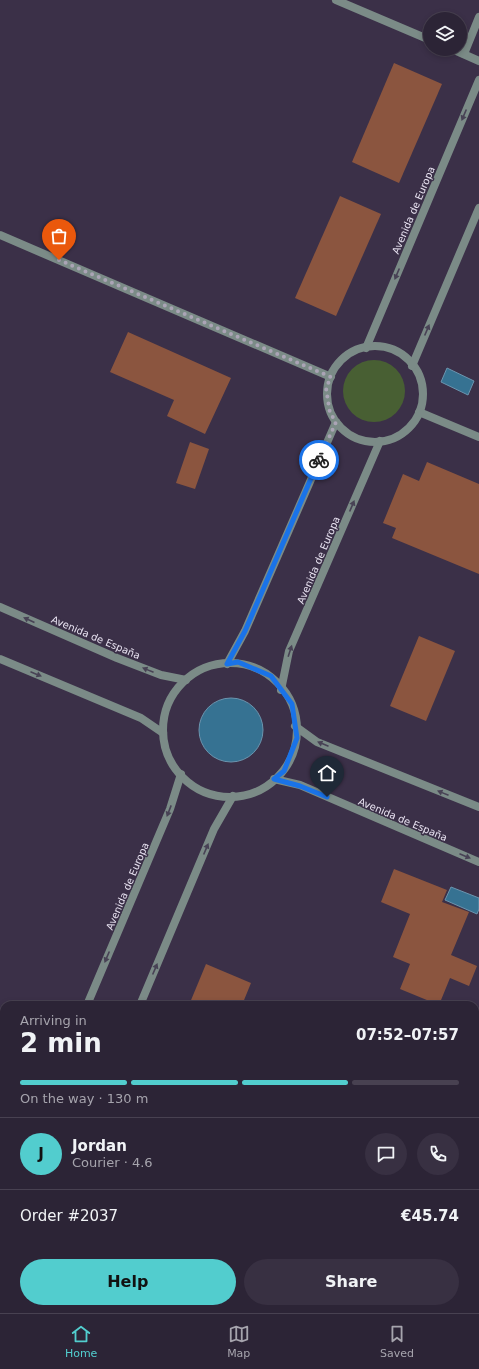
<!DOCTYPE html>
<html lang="en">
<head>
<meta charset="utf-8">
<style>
	:root { --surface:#2c2436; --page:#383042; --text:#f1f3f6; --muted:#a6a4ad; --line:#484151; --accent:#52cdce }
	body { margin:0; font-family:"DejaVu Sans",sans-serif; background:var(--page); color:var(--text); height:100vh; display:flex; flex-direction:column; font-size:15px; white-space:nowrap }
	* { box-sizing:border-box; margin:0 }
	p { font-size:13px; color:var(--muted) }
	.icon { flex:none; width:22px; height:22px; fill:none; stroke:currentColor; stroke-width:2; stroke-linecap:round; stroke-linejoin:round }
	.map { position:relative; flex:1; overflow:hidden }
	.panel { position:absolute; left:0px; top:1001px; width:479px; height:312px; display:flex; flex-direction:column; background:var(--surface); border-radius:12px 12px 0 0; box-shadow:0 2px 6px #0003,0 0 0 1px var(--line) }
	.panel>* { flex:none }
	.buttons { position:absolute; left:423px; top:12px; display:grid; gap:8px }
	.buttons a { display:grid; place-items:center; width:44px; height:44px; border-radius:50%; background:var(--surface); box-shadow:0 2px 6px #0003,0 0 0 1px var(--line); font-size:20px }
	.pin { position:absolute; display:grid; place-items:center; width:34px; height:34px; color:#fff; margin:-41px -17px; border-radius:50% 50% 50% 0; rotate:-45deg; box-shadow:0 0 4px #0007 }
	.pin .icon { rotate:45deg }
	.courier { position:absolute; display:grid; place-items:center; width:40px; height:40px; margin:-20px; border:3px solid #1a73e8; border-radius:50%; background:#fff; color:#222; box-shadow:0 1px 5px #0007 }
	.head em { font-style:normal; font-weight:700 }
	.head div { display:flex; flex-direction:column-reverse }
	.head { display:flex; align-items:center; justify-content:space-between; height:68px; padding:0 20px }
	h1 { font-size:26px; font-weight:700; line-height:30px }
	.bar { display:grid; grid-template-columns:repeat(4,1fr); gap:6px 4px; align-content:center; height:48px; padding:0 20px }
	.bar i { height:5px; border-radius:3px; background:var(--line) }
	.bar .selected { background:var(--accent) }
	.bar p { grid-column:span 4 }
	.line { display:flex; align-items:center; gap:10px; padding:0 20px; border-top:1px solid var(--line) }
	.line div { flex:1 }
	.round { display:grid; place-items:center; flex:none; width:42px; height:42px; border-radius:21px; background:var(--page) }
	.button { display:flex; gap:8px; margin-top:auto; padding:8px 20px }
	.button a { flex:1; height:46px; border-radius:24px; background:var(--accent); color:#111; font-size:16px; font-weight:700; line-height:46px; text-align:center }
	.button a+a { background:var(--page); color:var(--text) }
	.tab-bar { display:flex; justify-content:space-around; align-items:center; height:56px; border-top:1px solid var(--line); background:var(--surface); font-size:11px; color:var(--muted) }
	.tab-bar a { display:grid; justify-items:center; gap:2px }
	.tab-bar .selected { color:var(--accent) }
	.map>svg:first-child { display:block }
	.green { fill:#485f33 }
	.water { fill:#367292; stroke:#6b94ae }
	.building { fill:#8b553f }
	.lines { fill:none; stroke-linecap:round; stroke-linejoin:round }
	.minor { stroke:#7b8b87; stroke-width:8 }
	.oneway { fill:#484255 }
	.done { stroke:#aba4b6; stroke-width:4; stroke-dasharray:0 7.2 }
	.route { stroke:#1a73e8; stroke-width:5 }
	.labels { text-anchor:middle; stroke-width:3; stroke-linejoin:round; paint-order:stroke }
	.street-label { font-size:10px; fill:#e8e2f1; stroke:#3b3048 }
</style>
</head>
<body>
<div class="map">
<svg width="479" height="1313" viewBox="0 0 479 1313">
	<rect width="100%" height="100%" fill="#3b3048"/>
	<!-- green -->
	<circle class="green" cx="374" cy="391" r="31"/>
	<!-- water -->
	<g class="water">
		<polygon points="447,368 474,381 468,395 441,382"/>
		<circle cx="231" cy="730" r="32"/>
		<polygon points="451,887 479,898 479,909 477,914 445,900"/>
	</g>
	<!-- building -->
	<g class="building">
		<polygon points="394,63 442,84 399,183 352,162"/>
		<polygon points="340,196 381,214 336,316 295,298"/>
		<polygon points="128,332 231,378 205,434 167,416 174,400 110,372"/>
		<polygon points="190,442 209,449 195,489 176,483"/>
		<polygon points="427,462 479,484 479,574 392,538 396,528 383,523 403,474 419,481"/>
		<polygon points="419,636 455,651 426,721 390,706"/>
		<polygon points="394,869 447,890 442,902 469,912 451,955 477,966 469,986 450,978 439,1005 400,989 410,964 393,957 410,914 381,902"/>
		<polygon points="206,964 251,983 242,1005 189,1005"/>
	</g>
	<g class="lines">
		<!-- minor -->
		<g class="minor">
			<polyline points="336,0 430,40"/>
			<polyline points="452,49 479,61"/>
			<polyline points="464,54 479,17"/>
			<polyline points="0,235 331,377"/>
			<circle cx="375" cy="394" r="48"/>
			<polyline points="366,348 479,80"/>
			<polyline points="412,366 479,208"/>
			<polyline points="419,412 479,437"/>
			<polyline points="0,607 117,658 161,675 186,680"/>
			<polyline points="0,659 141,718 163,733"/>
			<circle cx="230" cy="730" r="67"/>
			<polyline points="227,664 245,631 336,422"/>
			<polyline points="281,690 289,651 380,441"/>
			<polyline points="295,726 317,742 479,807"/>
			<polyline points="274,779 300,785 479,862"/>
			<polyline points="87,1005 170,809 181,774"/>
			<polyline points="140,1005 214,829 233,796"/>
			<polyline points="475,1093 479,1084"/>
			<polyline points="0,1210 4,1201"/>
			<polyline points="475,1232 479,1234"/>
			<polyline points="11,1313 12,1309"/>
			<polyline points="382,1313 384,1309"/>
		</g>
	</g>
	<!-- one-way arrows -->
	<defs><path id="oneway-solid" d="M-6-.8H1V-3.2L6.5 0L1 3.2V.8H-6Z"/></defs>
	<g class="oneway">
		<use href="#oneway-solid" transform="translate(464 115) rotate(113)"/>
		<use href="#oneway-solid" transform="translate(397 274) rotate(113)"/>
		<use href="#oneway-solid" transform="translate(427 330) rotate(-67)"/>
		<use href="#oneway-solid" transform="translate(352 506) rotate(-67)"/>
		<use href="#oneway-solid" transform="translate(29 620) rotate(-156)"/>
		<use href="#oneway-solid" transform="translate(290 651) rotate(-72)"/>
		<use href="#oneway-solid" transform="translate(148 670) rotate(-158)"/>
		<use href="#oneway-solid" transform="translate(36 674) rotate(23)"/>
		<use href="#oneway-solid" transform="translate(323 744) rotate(-157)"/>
		<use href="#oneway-solid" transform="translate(443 793) rotate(-158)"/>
		<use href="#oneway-solid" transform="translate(169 811) rotate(111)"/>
		<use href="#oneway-solid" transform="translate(206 849) rotate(-67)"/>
		<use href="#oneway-solid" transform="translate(465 856) rotate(23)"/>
		<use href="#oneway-solid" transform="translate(107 957) rotate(113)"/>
		<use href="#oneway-solid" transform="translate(155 969) rotate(-67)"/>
	</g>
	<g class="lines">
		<!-- done -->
		<polyline class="done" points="59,260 331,377 326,388 330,413 336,422 319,460"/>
		<!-- route -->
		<polyline class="route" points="319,460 245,631 227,664 238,662 271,676 292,704 297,738 284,771 274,779 300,786 327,797"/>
	</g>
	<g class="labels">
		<!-- street labels -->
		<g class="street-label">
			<text transform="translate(413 210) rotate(-67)" y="4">Avenida de Europa</text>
			<text transform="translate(318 560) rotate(-67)" y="4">Avenida de Europa</text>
			<text transform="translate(96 637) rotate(23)" y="4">Avenida de España</text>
			<text transform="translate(403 819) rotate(23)" y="4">Avenida de España</text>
			<text transform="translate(127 886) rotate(-67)" y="4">Avenida de Europa</text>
		</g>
	</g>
</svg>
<div class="buttons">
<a><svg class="icon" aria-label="layers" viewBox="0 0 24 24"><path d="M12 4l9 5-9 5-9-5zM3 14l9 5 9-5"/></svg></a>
</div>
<div class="pin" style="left:59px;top:260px;background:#ea580c"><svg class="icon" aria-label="bag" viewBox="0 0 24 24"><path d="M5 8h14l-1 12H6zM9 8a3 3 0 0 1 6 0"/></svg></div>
<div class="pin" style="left:327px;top:797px;background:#1f2937"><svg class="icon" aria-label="home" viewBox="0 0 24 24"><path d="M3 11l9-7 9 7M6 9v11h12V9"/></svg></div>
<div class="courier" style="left:319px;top:460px"><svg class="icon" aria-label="bike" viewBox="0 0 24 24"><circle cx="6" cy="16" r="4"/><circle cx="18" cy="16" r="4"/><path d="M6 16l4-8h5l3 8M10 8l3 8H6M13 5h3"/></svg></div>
<section class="panel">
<div class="head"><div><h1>2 min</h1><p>Arriving in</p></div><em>07:52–07:57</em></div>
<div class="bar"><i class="selected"></i><i class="selected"></i><i class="selected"></i><i></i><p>On the way · 130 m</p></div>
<div class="line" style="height:72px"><b class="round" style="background:var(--accent);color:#111">J</b><div><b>Jordan</b><p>Courier · 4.6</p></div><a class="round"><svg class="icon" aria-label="chat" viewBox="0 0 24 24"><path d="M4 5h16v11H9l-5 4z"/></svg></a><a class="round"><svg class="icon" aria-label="phone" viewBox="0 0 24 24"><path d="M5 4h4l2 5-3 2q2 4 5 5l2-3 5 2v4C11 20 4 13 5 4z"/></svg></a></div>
<div class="line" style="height:52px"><div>Order #2037</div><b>€45.74</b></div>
<div class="button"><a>Help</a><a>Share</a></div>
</section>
</div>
<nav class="tab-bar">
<a class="selected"><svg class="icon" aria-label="home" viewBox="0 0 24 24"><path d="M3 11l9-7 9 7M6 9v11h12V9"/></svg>Home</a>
<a><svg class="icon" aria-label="map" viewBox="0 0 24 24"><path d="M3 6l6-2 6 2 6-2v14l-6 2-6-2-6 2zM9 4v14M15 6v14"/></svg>Map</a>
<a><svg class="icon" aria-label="saved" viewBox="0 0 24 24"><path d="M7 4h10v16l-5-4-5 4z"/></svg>Saved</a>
</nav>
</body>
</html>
